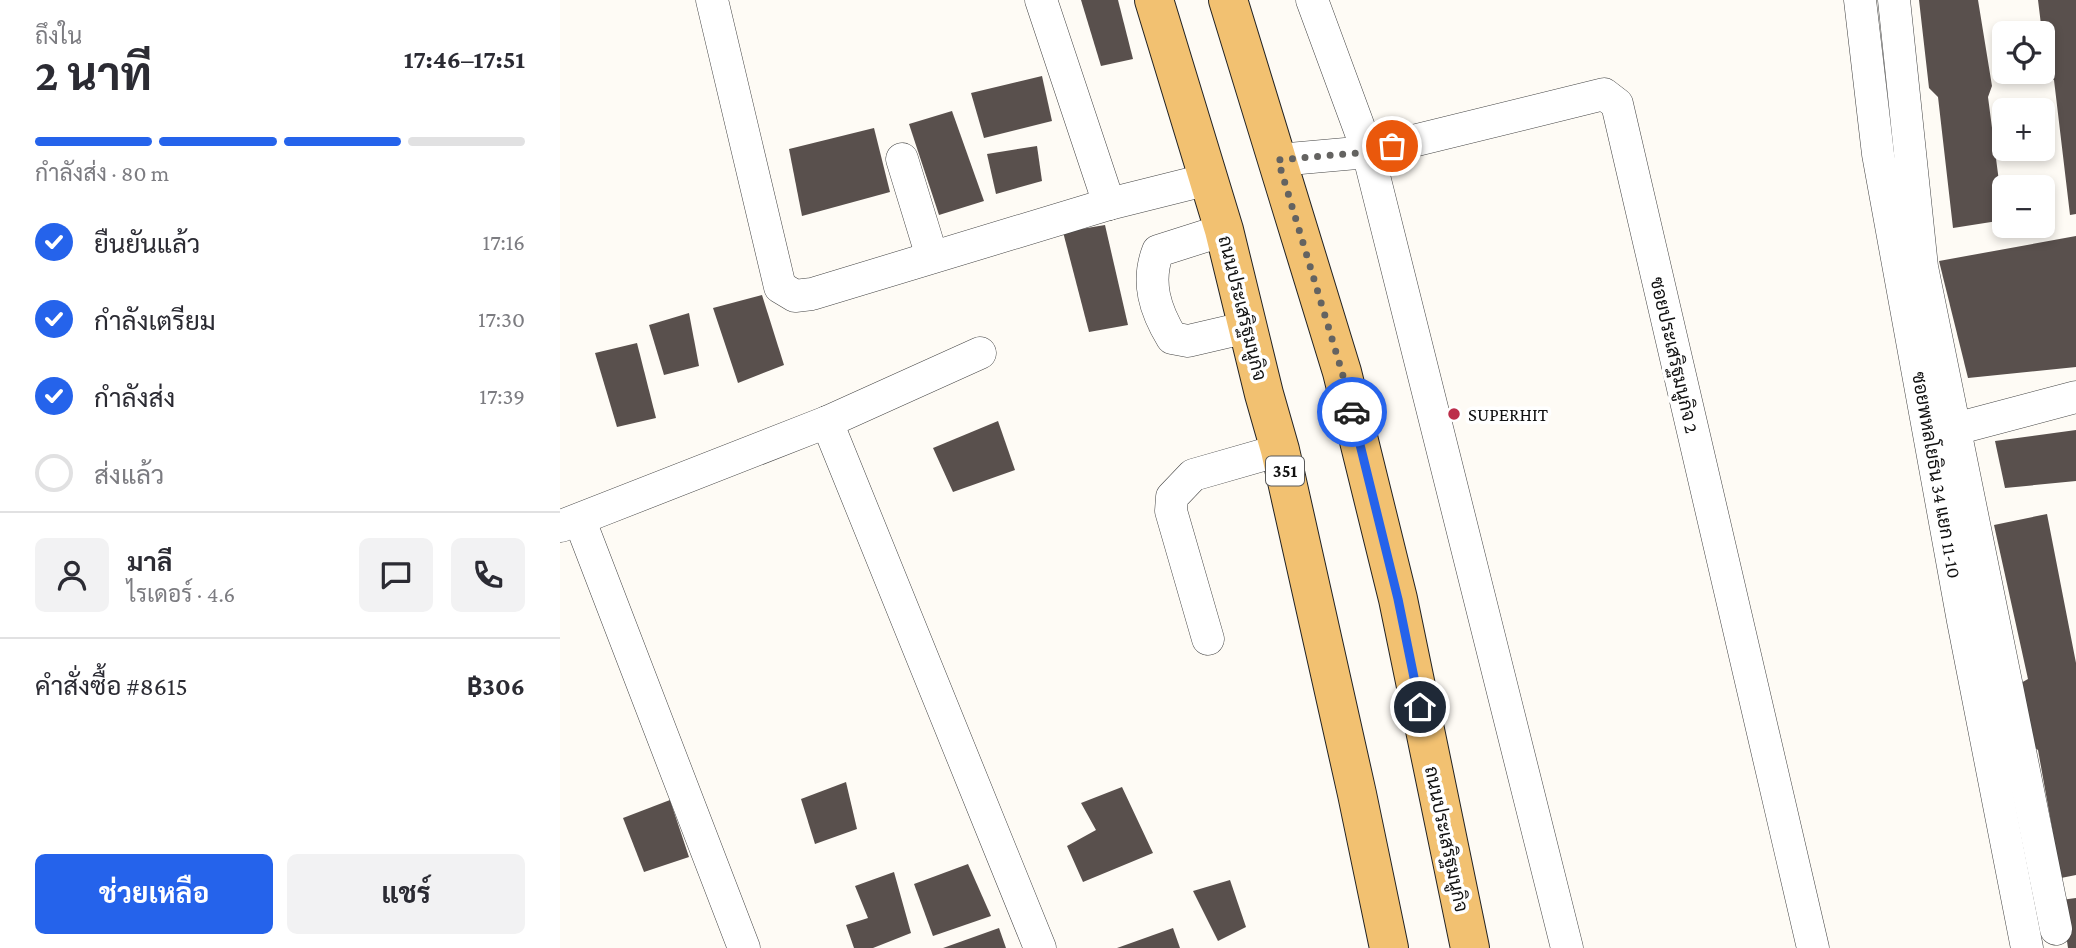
<!DOCTYPE html>
<html lang="th">
<head>
<meta charset="utf-8">
<style>
	:root { --surface:#fff; --page:#f2f2f3; --text:#2b2b33; --muted:#7c7c81; --line:#e1e1e2; --accent:#2563eb }
	body { margin:0; font-family:"Crimson Pro",Sarabun,serif; background:var(--page); color:var(--text); height:100vh; display:flex; flex-direction:column; font-size:26px; white-space:nowrap }
	* { box-sizing:border-box; margin:0 }
	p { font-size:23px; color:var(--muted) }
	.icon { flex:none; width:38px; height:38px; fill:none; stroke:currentColor; stroke-width:2; stroke-linecap:round; stroke-linejoin:round }
	.map { position:relative; flex:1; overflow:hidden }
	.side { display:flex; flex-direction:column; background:var(--surface); width:560px }
	.side>* { flex:none }
	.fabs { position:absolute; left:1432px; top:21px; display:grid; gap:14px }
	.fabs a { display:grid; place-items:center; width:63px; height:63px; border-radius:10px; background:var(--surface); box-shadow:0 4px 10px #0003; font-size:35px }
	.pin { position:absolute; display:grid; place-items:center; width:60px; height:60px; color:#fff; margin:-30px; border:4px solid #fff; border-radius:50%; box-shadow:0 2px 7px #0007 }
	.courier { position:absolute; display:grid; place-items:center; width:70px; height:70px; margin:-35px; border:5px solid #2563eb; border-radius:50%; background:#fff; color:#222; box-shadow:0 2px 9px #0007 }
	.headline em { font-style:normal; font-weight:700 }
	.headline div { display:flex; flex-direction:column-reverse }
	.headline { display:flex; align-items:center; justify-content:space-between; height:119px; padding:0 35px }
	h1 { font-size:46px; font-weight:700; line-height:52px }
	.bar { display:grid; grid-template-columns:repeat(4,1fr); gap:10px 7px; align-content:center; height:84px; padding:0 35px }
	.bar i { height:9px; border-radius:5px; background:var(--line) }
	.bar .current { background:var(--accent) }
	.bar p { grid-column:span 4 }
	.line { display:flex; align-items:center; gap:18px; padding:0 35px; border-top:2px solid var(--line) }
	.line div { flex:1 }
	.round { display:grid; place-items:center; flex:none; width:74px; height:74px; border-radius:10px; background:var(--page) }
	ol { padding:0 35px; list-style:none }
	li { display:flex; align-items:center; gap:21px; height:77px }
	li p { margin-inline-start:auto }
	li .icon { padding:7px; border-radius:50%; background:var(--accent); color:#fff; stroke-width:4 }
	li:last-child { color:var(--muted) }
	li i { width:38px; height:38px; border:4px solid var(--line); border-radius:50% }
	.action { display:flex; gap:14px; margin-top:auto; padding:14px 35px }
	.action a { flex:1; height:80px; border-radius:10px; background:var(--accent); color:#fff; font-size:28px; font-weight:700; line-height:80px; text-align:center }
	.action a+a { background:var(--page); color:var(--text) }
	main { display:flex; flex:1; min-height:0 }
	.map>svg:first-child { display:block }
	.building { fill:#59504d }
	.lines { fill:none; stroke-linecap:round; stroke-linejoin:round }
	.minor-casing { stroke:#444; stroke-width:33 }
	.major-casing { stroke:#222; stroke-width:40 }
	.minor { stroke:#fff; stroke-width:32 }
	.major { stroke:#f2c171; stroke-width:38 }
	.done { stroke:#646361; stroke-width:7; stroke-dasharray:0 12.6 }
	.route { stroke:#2563eb; stroke-width:9 }
	.poi-dot { fill:#bc2e49; stroke:#fff; stroke-width:2.5 }
	.labels { text-anchor:middle; stroke-width:7; stroke-linejoin:round; paint-order:stroke }
	.shield { fill:#fff; stroke:#585858; stroke-width:2 }
	.shield-label { font-size:18px; font-weight:bold; fill:#111 }
	.street-label { font-size:19px; fill:#111; stroke:#fff }
	.poi-label { font-size:19px; fill:#111; stroke:#fff; text-anchor:start }
</style>
</head>
<body>
<main>
<section class="side">
<div class="headline"><div><h1>2 นาที</h1><p>ถึงใน</p></div><em>17:46–17:51</em></div>
<div class="bar"><i class="current"></i><i class="current"></i><i class="current"></i><i></i><p>กำลังส่ง · 80 m</p></div>
<ol>
<li><svg class="icon" aria-label="check" viewBox="0 0 24 24"><path d="M5 12l5 5 9-10"/></svg>ยืนยันแล้ว<p>17:16</p></li>
<li><svg class="icon" aria-label="check" viewBox="0 0 24 24"><path d="M5 12l5 5 9-10"/></svg>กำลังเตรียม<p>17:30</p></li>
<li><svg class="icon" aria-label="check" viewBox="0 0 24 24"><path d="M5 12l5 5 9-10"/></svg>กำลังส่ง<p>17:39</p></li>
<li><i></i>ส่งแล้ว</li>
</ol>
<div class="line" style="height:126px"><a class="round"><svg class="icon" aria-label="person" viewBox="0 0 24 24"><circle cx="12" cy="8" r="4"/><path d="M4 21q1-7 8-7t8 7"/></svg></a><div><b>มาลี</b><p>ไรเดอร์ · 4.6</p></div><a class="round"><svg class="icon" aria-label="chat" viewBox="0 0 24 24"><path d="M4 5h16v11H9l-5 4z"/></svg></a><a class="round"><svg class="icon" aria-label="phone" viewBox="0 0 24 24"><path d="M5 4h4l2 5-3 2q2 4 5 5l2-3 5 2v4C11 20 4 13 5 4z"/></svg></a></div>
<div class="line" style="height:91px"><div>คำสั่งซื้อ #8615</div><b>฿306</b></div>
<div class="action"><a>ช่วยเหลือ</a><a>แชร์</a></div>
</section>
<div class="map">
<svg width="1516" height="948" viewBox="0 0 1516 948">
	<rect width="100%" height="100%" fill="#fefbf5"/>
	<!-- building -->
	<g class="building">
		<polygon points="521,0 558,0 573,59 541,66"/>
		<polygon points="1359,0 1418,0 1432,86 1428,97 1444,220 1393,228 1378,97 1369,88"/>
		<polygon points="1478,0 1516,0 1516,214 1510,215 1494,80 1487,74"/>
		<polygon points="482,76 492,121 424,138 411,93"/>
		<polygon points="392,111 424,201 379,215 349,124"/>
		<polygon points="314,128 330,192 242,216 229,149"/>
		<polygon points="477,146 482,181 436,194 427,154"/>
		<polygon points="545,225 568,325 529,332 503,232"/>
		<polygon points="1516,236 1516,367 1408,378 1379,261"/>
		<polygon points="202,295 224,365 178,383 153,308"/>
		<polygon points="129,313 139,366 104,375 89,325"/>
		<polygon points="77,343 96,418 57,427 35,353"/>
		<polygon points="438,421 455,470 393,492 373,448"/>
		<polygon points="1516,430 1516,481 1445,488 1435,441"/>
		<polygon points="1487,514 1516,663 1516,875 1501,878 1478,750 1471,745 1459,684 1468,679 1434,525"/>
		<polygon points="286,782 297,829 255,844 241,799"/>
		<polygon points="562,787 593,853 523,882 507,846 536,830 521,803"/>
		<polygon points="110,800 129,857 84,872 63,818"/>
		<polygon points="408,864 431,916 373,936 354,884"/>
		<polygon points="334,872 351,933 313,948 294,948 286,925 308,918 295,886"/>
		<polygon points="670,880 686,927 658,941 633,891"/>
		<polygon points="1516,898 1516,948 1508,948 1501,900"/>
		<polygon points="439,928 446,948 383,948"/>
		<polygon points="613,928 620,948 557,948"/>
	</g>
	<g class="lines">
		<defs>
			<g id="minor">
				<polyline points="152,0 220,287 235,296 252,294 549,204 649,179"/>
				<polyline points="481,0 549,204"/>
				<polyline points="752,0 808,152 1007,948"/>
				<polyline points="1300,0 1318,154 1403,621 1467,948"/>
				<polyline points="1334,0 1362,267 1496,929"/>
				<polyline points="342,159 372,257"/>
				<polyline points="718,160 808,152 1044,94 1057,104 1253,948"/>
				<path d="M664,230L598,251C586,282 595,310 612,338L628,341L688,327"/>
				<polyline points="267,422 480,948"/>
				<polyline points="1395,429 1516,397"/>
				<polyline points="20,521 184,948"/>
				<polyline points="1,526 267,422 420,353"/>
				<polyline points="648,639 611,511 612,497 633,475 720,450"/>
			</g>
			<g id="major">
				<polyline points="594,0 664,230 704,394 720,450 797,794 829,948"/>
				<polyline points="668,0 782,372 838,599 910,948"/>
			</g>
		</defs>
		<!-- minor casing -->
		<use href="#minor" class="minor-casing"/>
		<!-- major casing -->
		<use href="#major" class="major-casing"/>
		<!-- minor -->
		<use href="#minor" class="minor"/>
		<!-- major -->
		<use href="#major" class="major"/>
	</g>
	<g class="lines">
		<!-- done -->
		<polyline class="done" points="792,412 782,372 718,160 808,152 832,146"/>
		<!-- route -->
		<polyline class="route" points="792,412 838,599 860,707"/>
	</g>
	<!-- markers -->
	<circle class="poi-dot" cx="894" cy="414" r="7"/>
	<g class="labels">
		<!-- shield labels -->
		<rect class="shield" x="706" y="456.5" width="38" height="29" rx="5"/>
		<g class="shield-label">
			<text x="725" y="477">351</text>
		</g>
		<!-- street labels -->
		<g class="street-label">
			<text transform="translate(683 308) rotate(76)" y="7">ถนนประเสริฐมนูกิจ</text>
			<text transform="translate(1115 355) rotate(77)" y="7">ซอยประเสริฐมนูกิจ 2</text>
			<text transform="translate(1377 475) rotate(80)" y="7">ซอยพหลโยธิน 34 แยก 11-10</text>
			<text transform="translate(887 839) rotate(78)" y="7">ถนนประเสริฐมนูกิจ</text>
		</g>
		<!-- poi labels -->
		<g class="poi-label">
			<text x="908" y="421">SUPERHIT</text>
		</g>
	</g>
</svg>
<div class="fabs">
<a><svg class="icon" aria-label="locate" viewBox="0 0 24 24"><circle cx="12" cy="12" r="6"/><path d="M12 2v4M12 18v4M2 12h4M18 12h4"/></svg></a>
<a>+</a>
<a>−</a>
</div>
<div class="pin" style="left:832px;top:146px;background:#ea580c"><svg class="icon" aria-label="bag" viewBox="0 0 24 24"><path d="M5 8h14l-1 12H6zM9 8a3 3 0 0 1 6 0"/></svg></div>
<div class="pin" style="left:860px;top:707px;background:#1f2937"><svg class="icon" aria-label="home" viewBox="0 0 24 24"><path d="M3 11l9-7 9 7M6 9v11h12V9"/></svg></div>
<div class="courier" style="left:792px;top:412px"><svg class="icon" aria-label="car" viewBox="0 0 24 24"><path d="M5 17H2v-5l4-1 3-4h7l3 4 3 1v5h-3M9 17h6M6 11h13"/><circle cx="7" cy="17" r="2"/><circle cx="17" cy="17" r="2"/></svg></div>
</div>
</main>
</body>
</html>
